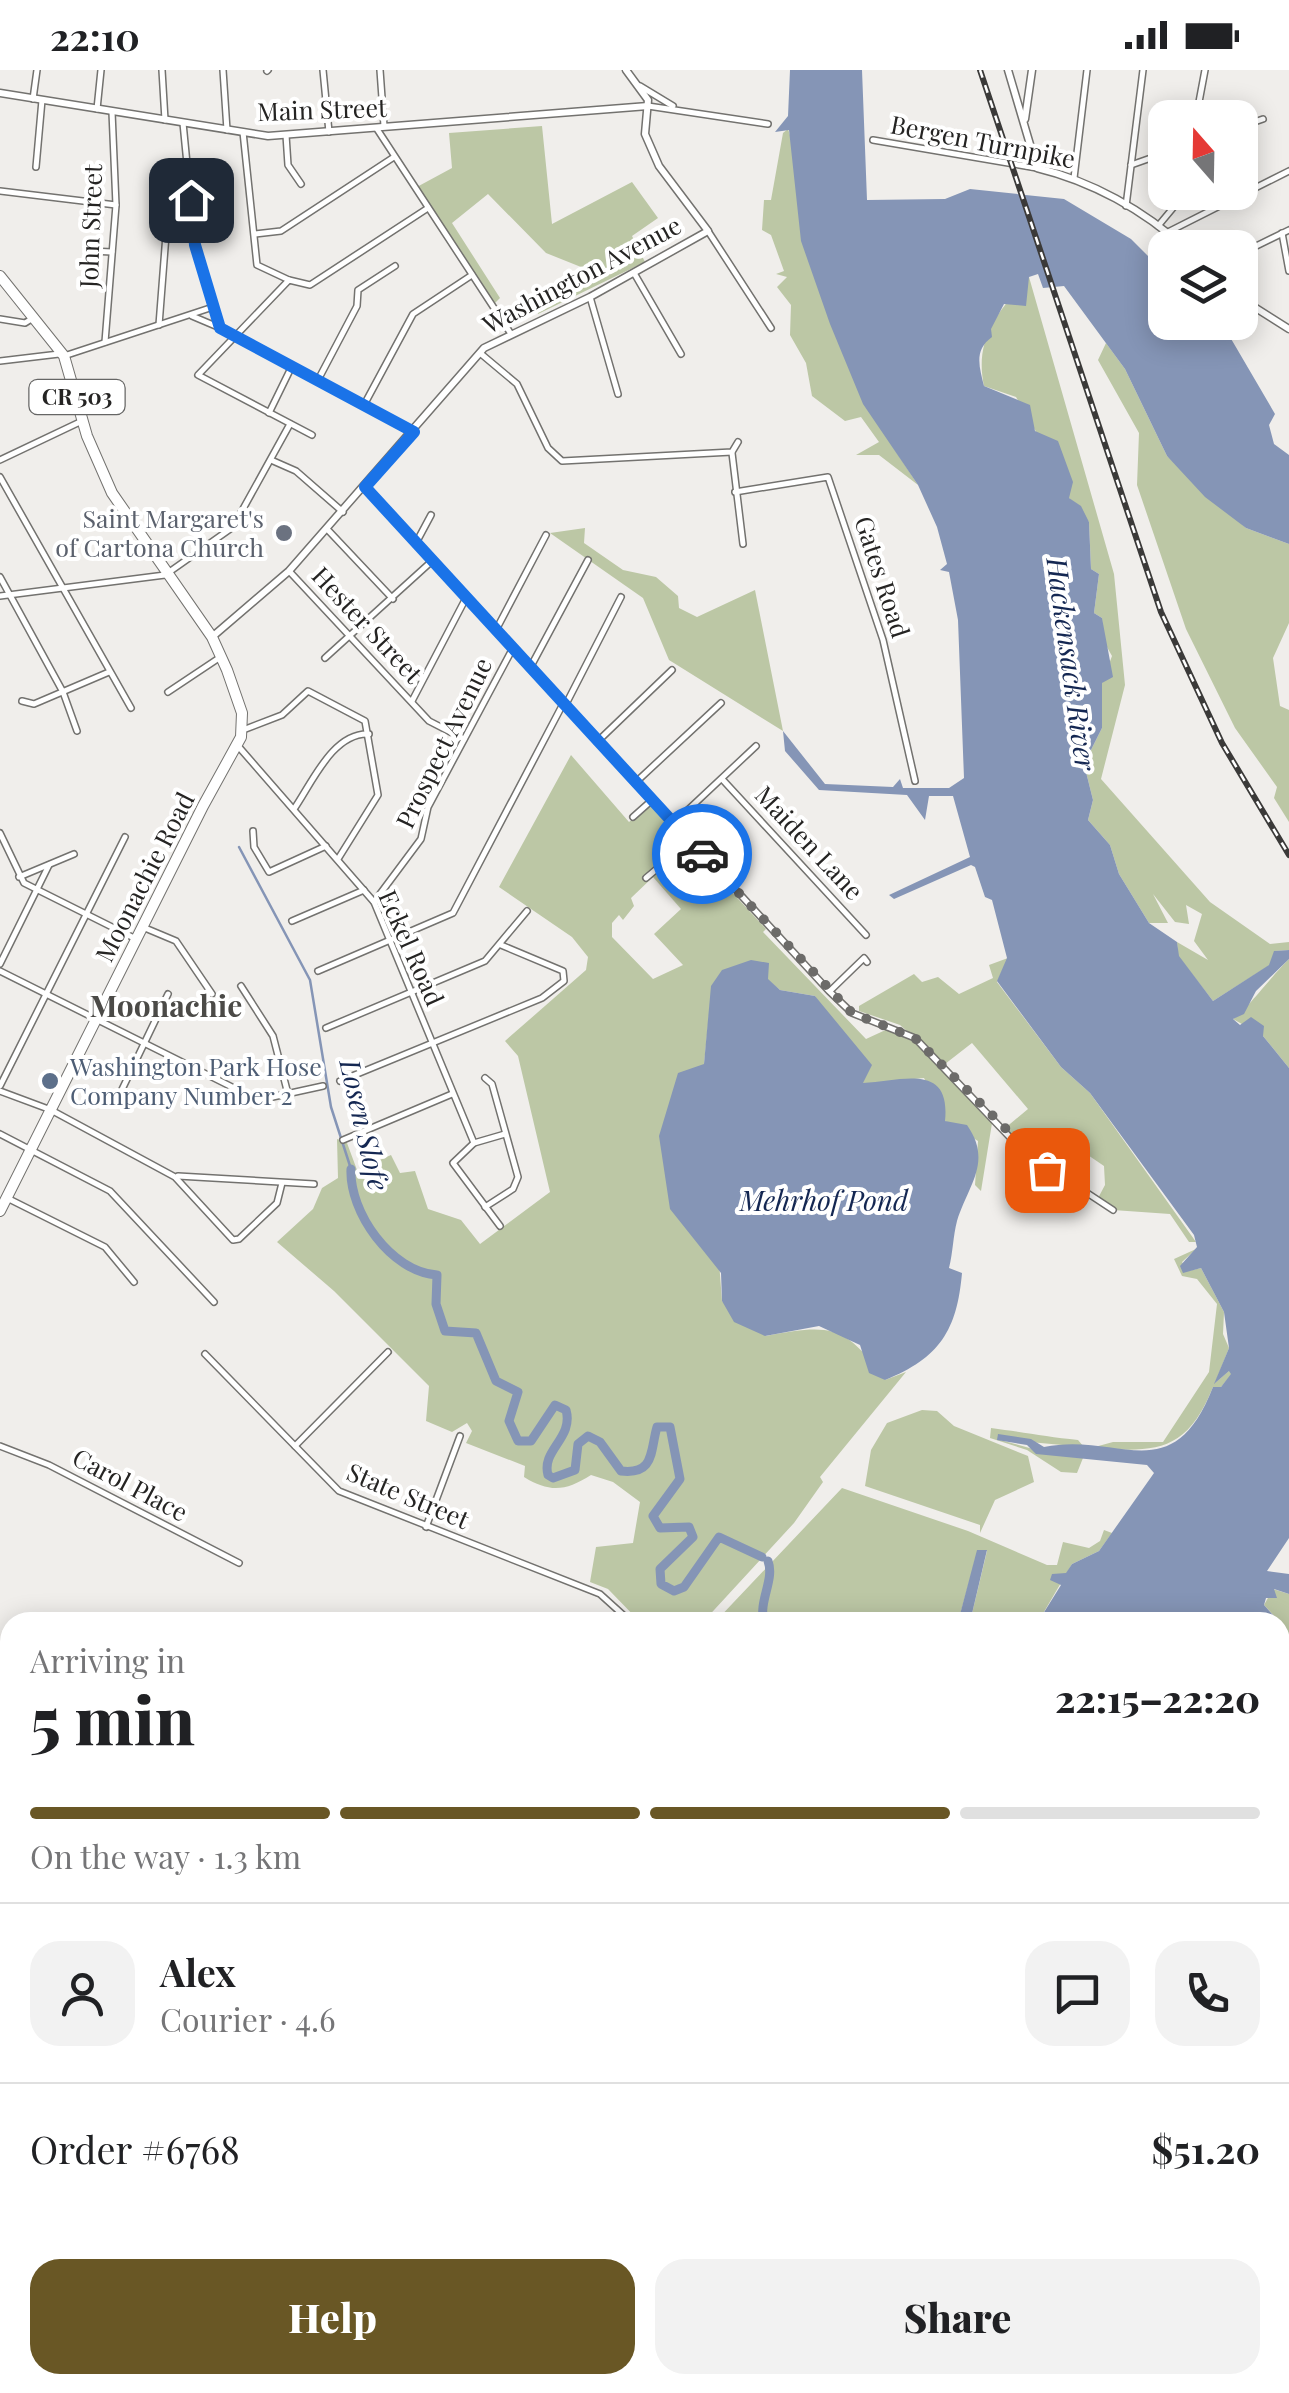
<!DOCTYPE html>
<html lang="en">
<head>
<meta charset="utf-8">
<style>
	:root { --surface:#fff; --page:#f2f2f2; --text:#202124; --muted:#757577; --line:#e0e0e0; --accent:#695725 }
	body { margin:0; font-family:"Playfair Display",serif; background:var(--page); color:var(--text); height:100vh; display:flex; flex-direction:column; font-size:38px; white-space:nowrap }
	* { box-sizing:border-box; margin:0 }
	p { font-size:32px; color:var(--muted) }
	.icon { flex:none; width:55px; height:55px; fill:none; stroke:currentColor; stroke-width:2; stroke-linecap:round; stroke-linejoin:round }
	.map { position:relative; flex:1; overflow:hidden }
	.sheet { position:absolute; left:0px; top:1542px; width:1290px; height:782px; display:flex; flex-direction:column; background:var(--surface); border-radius:30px 30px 0 0; box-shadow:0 5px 25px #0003 }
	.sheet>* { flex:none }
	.needle { width:65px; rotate:340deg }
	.tools { position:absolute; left:1148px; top:30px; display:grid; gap:20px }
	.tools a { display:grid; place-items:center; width:110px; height:110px; border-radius:20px; background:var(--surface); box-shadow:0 5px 25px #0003; font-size:50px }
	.pin { position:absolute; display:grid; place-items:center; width:85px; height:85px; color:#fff; margin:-42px; border-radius:20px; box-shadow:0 5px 15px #0006 }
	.courier { position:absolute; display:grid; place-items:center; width:100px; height:100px; margin:-50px; border:8px solid #1a73e8; border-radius:50%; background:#fff; color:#222; box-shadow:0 2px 12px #0007 }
	.overview em { font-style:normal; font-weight:800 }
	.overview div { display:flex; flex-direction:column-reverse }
	.overview { display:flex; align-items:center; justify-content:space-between; height:170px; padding:0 30px }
	h1 { font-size:65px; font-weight:800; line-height:75px }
	.bar { display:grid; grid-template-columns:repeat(4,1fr); gap:15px 10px; align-content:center; height:120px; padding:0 30px }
	.bar i { height:12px; border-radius:8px; background:var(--line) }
	.bar .selected { background:var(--accent) }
	.bar p { grid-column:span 4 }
	.line { display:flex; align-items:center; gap:25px; padding:0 30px; border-top:2px solid var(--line) }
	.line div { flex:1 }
	.round { display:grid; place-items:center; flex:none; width:105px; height:105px; border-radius:30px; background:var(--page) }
	.action { display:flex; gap:20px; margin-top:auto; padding:20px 30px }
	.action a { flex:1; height:115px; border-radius:30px; background:var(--accent); color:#fff; font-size:40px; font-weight:800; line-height:115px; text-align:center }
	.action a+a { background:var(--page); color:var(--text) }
	.status { display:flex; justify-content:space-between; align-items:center; height:70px; padding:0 50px; background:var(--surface); direction:ltr }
	.status svg { height:28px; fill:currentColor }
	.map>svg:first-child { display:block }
	.commercial { fill:#f4ddea }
	.green { fill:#bcc7a5; fill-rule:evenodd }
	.water { fill:#8595b6 }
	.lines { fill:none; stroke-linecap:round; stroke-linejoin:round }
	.stream { stroke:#8595b6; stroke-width:2.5 }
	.river { stroke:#8595b6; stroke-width:9 }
	.minor-casing { stroke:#73726f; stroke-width:8 }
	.tertiary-casing { stroke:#73726f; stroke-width:9 }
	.secondary-casing { stroke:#73726f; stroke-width:10 }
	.primary-casing { stroke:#73726f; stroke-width:12 }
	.motorway-casing { stroke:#73726f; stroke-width:14 }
	.minor { stroke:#fff; stroke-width:5 }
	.tertiary { stroke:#fff; stroke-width:6 }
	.secondary { stroke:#fff; stroke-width:8 }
	.primary { stroke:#fff; stroke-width:10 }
	.motorway { stroke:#fff; stroke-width:11 }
	.rail-casing { stroke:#3b3a39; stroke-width:6 }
	.rail { stroke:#fff; stroke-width:2.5; stroke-dasharray:8; stroke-linecap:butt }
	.done { stroke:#6c6b69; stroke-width:10; stroke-dasharray:0 18 }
	.route { stroke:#1a73e8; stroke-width:12 }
	.worship-dot { fill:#6b7280; stroke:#fff; stroke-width:4 }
	.service-dot { fill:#5c6f8a; stroke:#fff; stroke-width:4 }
	.labels { text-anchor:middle; stroke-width:8; stroke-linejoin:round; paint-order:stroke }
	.shield { fill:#fff; stroke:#666665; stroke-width:2.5 }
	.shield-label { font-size:22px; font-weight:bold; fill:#252423 }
	.street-label { font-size:25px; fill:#252423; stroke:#fff }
	.worship-label { font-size:25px; fill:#5b616d; stroke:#fff; text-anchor:end }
	.service-label { font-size:25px; fill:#4e5e75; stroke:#fff; text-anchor:start }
	.water-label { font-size:28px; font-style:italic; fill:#142752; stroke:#fff }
	.quarter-label { font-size:30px; font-weight:bold; fill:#4b4a47; stroke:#fff }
</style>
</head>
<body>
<div class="status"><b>22:10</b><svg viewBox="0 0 49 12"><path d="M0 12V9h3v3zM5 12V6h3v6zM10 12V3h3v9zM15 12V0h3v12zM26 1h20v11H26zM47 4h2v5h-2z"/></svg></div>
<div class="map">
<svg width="1289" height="2323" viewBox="0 0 1289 2323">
	<rect width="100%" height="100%" fill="#f0eeeb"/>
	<!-- commercial -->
	<polygon class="commercial" points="0,1588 10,1592 10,1662 0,1663"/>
	<!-- green -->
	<g class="green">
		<polygon points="542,56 552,154 632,112 658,148 632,166 645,192 538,244 537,240 563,220 589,215 581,197 546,183 488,124 452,153 500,228 492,236 415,118 452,98 449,63"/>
		<polygon points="788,59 893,377 918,415 879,385 856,385 879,372 861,347 845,351 812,326 806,293 790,265 791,235 777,217 787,207 776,204 784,201 771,165 762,160 764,130 771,130 783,63"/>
		<path d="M1029,207L1114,504L1125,615L1101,709L1210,832L1270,874L1289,872V880L1275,881L1270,895L1213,931L1178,886L1177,872L1208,890L1194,871L1202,844L1186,835L1189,854L1175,852L1153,824L1168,853H1149L1119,804L1110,775L1088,750L1093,730L1084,694L1102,658V613L1112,586L1103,570L1102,548L1094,543L1099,504L1091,499L1089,452L1069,428V419L1016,327L984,316C974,269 998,241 1029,207Z"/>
		<polygon points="1106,273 1125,299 1167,386 1246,458 1289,474 1289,553 1273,588 1280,636 1289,640 1289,752 1274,728 1277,717 1235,658 1186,559 1137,415 1139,363 1098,290"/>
		<polygon points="585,458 584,473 623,500 656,507 678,526 679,538 697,547 755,520 783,661 669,590 643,528 550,463"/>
		<path d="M571,685L629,752L650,734L766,859L763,862L866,969L892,957L915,968L993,1047L981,1121L975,1115L978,1071L945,1051L924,1008L863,1014L815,926L780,920L768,910V893L712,916L704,994L722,1231L766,1266C830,1254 845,1254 885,1310L906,1302L820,1407L823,1412L794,1453L703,1552H640L608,1519L590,1512L596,1477L633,1473L640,1432L613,1412L591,1405C566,1421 550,1423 524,1407L525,1396L466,1373L472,1361L467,1353L452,1362L426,1351L429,1316L334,1221L277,1172L313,1139L322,1118L338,1108L337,1069L347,1073L357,1100L391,1085L400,1103L415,1101L428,1139L461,1150L480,1174L550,1122L518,986L505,971L586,900L588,887L572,867L499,817ZM653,807L681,839L654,864L683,895L653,909L612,867V853L619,845L623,850L634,836L631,828Z"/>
		<polygon points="1008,888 997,912 1061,997 1090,1023 1196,1172 1189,1172 1170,1144 1113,1140 1097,1130 1105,1115 1104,1096 1054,1062 1033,1089 1004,1059 1028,1039 972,973 945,994 900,955 859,941 859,936 914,904 922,912 938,907 959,924 993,908 989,895"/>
		<path d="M1289,889V998L1263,966L1233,949C1244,943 1275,902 1289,889Z"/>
		<path d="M1196,1179L1182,1192L1188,1201L1201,1198L1224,1242L1223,1264L1229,1278L1215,1313L1230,1300L1232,1304L1221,1317H1213C1186,1384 1155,1382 1091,1378L1113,1372H1163L1209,1302L1217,1234L1197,1209L1182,1206L1174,1189Z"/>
		<polygon points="922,1340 937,1341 954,1356 1028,1386 1034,1412 995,1430 980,1463 980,1455 865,1416 871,1380 887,1353"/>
		<path d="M991,1358C1022,1362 1047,1367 1078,1370L1084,1377L997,1369C1027,1377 1051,1385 1083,1388L1077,1403L1061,1402L1027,1380L990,1368Z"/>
		<polygon points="842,1418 968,1461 1047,1495 1057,1495 1063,1472 1089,1478 1100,1471 1104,1460 1112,1463 1099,1481 1072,1494 1038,1552 970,1552 987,1481 978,1480 958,1552 715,1552"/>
		<polygon points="1273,1519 1289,1524 1289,1800 1280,1805 1280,1552 1264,1535"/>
		<polygon points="1289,1815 1289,1923 1280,1916 1280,1828"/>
		<polygon points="0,2074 10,2074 10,2188 0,2186"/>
		<polygon points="1280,2268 1289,2280 1289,2323 1205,2323 1209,2315 1280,2315"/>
		<polygon points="127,2315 1171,2315 1167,2323 122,2323"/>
	</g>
	<!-- water -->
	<g class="water">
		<path d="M790,0H862L867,130L945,129L970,119L1064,129L1131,169L1150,188L1152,200L1165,207V252L1209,253L1212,261L1230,267L1275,344L1269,355L1274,374L1289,385V474L1246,458L1205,427L1167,386L1125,299L1064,216L1043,218L1038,204L1029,207L1026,236L1004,234L991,259L992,267C974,280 979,296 984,316L1030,335L1035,361L1058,371L1073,412L1069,428L1081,436L1089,452L1091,499L1099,504L1094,543L1102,548L1113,607L1102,613V658L1084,694L1093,730L1088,750L1110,775L1119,804L1149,853L1177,872L1179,886L1213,931L1269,895L1274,881L1289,880V889L1256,921L1244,944L1233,949L1240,955L1251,947L1264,956L1263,966L1289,998V1468L1267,1501L1289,1504V1524L1274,1519L1277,1528H1266L1264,1535L1279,1552H1038L1061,1515L1050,1510L1052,1504L1066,1503L1072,1494L1099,1481L1154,1403L1147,1395L1036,1384L1027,1375L997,1370L998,1364L1031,1369L1044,1377C1119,1361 1172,1422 1213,1317H1221L1231,1304L1229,1301L1214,1314L1229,1278L1224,1242L1201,1198L1183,1203L1180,1196L1197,1177L1194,1165L1090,1023L1061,997L997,911L1007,888L992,830L985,827L975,797L971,795L894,829L889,825L970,787L953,726H929L925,750L907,725L819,720L785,681L783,661L825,714L893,717L900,709L903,718H949L964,708L958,550L949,502L940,500L947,494L937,457L918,415L863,334L830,254L801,171L789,60L775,62L788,46Z"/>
		<path d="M751,890L769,893L768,909L780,920L815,926L872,995L863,1013C902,1011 951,992 945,1051L967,1055C993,1092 968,1115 957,1151C953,1166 953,1182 949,1198L962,1203C957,1260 940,1288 885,1310L869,1303L860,1275L819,1256L765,1266L734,1252L722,1231L721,1203L670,1139L659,1066L678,1003L704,994L711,916L722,900Z"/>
		<polygon points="977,1480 987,1480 970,1552 958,1552"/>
		<polygon points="1280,1916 1289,1923 1289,2280 1280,2268"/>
	</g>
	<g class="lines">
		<!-- stream -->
		<g class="stream">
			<polyline points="239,777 310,910 331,1037 351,1099"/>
			<polyline points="140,2323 146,2315"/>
		</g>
		<!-- river -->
		<g class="river">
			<path d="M351,1099C349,1142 391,1202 437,1205L436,1234L445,1261L476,1263L496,1311L518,1322L509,1351L518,1371H531L555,1335L566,1340C574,1368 541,1380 548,1405L553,1408L575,1400L578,1374L588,1366L600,1372L621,1401C655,1405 650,1381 657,1357H670L680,1409L653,1446L660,1458L689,1457L693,1467L660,1499L661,1514L674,1521L684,1517L719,1467L762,1487"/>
			<path d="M764,1552C758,1531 775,1510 768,1491"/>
			<polyline points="550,2315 552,2323"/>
			<polyline points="703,2315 705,2323"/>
			<polyline points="672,2323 679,2315"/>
			<polyline points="754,2323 756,2315"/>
			<polyline points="816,2323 826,2315"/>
			<polyline points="912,2323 914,2315"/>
			<polyline points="977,2323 986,2315"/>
			<polyline points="1099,2323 1116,2315"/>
		</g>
		<defs>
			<g id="minor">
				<polyline points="162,0 165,50"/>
				<polyline points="223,0 227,60"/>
				<polyline points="323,0 329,62"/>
				<polyline points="380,0 384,56"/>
				<polyline points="267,1 268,0"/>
				<polyline points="640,16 673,36"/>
				<polyline points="33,29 37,0"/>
				<polyline points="648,36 768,54"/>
				<polyline points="97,39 101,0"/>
				<polyline points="1196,48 1205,0"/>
				<polyline points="183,53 195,175 221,257 411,360"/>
				<polyline points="1240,57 1263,49"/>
				<polyline points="377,59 511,264"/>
				<polyline points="243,62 257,195 289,210"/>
				<polyline points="286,65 288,95 301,114"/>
				<polyline points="873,70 1037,98"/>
				<polyline points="1131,95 1165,83"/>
				<polyline points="36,97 42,30"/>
				<polyline points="1074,108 1087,0"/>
				<polyline points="0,121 116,135"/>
				<polyline points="1126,136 1143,0"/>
				<polyline points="1158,156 1178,132"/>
				<polyline points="708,161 771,258"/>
				<polyline points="1168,162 1289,101"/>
				<polyline points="1282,163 1289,201"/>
				<polyline points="255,164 281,161 394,87"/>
				<polyline points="91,181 112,182"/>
				<polyline points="1240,184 1289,160"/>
				<polyline points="634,203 681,284"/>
				<polyline points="590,227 618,324"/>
				<polyline points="192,246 218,257"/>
				<polyline points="0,249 25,253 33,248"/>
				<polyline points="159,255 167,152"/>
				<polyline points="105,272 116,135 112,42"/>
				<polyline points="480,283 517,314 548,378 562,391 732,382 738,372"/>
				<polyline points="67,285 213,237"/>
				<polyline points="0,291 59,284"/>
				<polyline points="318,310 357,236 358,220 395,196"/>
				<polyline points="364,335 413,244 472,205"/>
				<polyline points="269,343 292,296"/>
				<polyline points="312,365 198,305 289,210 310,215 428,138"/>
				<polyline points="732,383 743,474"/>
				<polyline points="0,390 82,351"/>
				<polyline points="271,390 296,401 343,442"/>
				<polyline points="0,407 131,638"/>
				<polyline points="365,417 829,921 852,943 915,968 1022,1080 1113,1140"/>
				<polyline points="735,422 828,407 883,570 915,711"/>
				<polyline points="327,459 393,529"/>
				<polyline points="416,473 431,445"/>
				<polyline points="289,501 429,651 464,669"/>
				<polyline points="0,507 63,622 77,661"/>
				<polyline points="0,526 165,505 233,457 290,354"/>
				<polyline points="496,560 546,465"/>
				<polyline points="325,588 432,491"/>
				<polyline points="530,598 588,490"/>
				<polyline points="168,622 219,588"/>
				<polyline points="22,631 34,634 109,602"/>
				<polyline points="412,631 466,528"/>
				<polyline points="565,636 621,527"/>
				<polyline points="243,660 282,645 308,621 365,651 378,725 338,789"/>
				<polyline points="597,672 672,600"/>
				<polyline points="238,676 374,832 474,1073"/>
				<polyline points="722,709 866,865"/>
				<polyline points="635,713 721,633"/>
				<path d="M294,739C312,713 333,662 369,664"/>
				<polyline points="633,747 651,731"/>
				<polyline points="674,753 756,676"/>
				<polyline points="253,761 254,777 269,802 326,776"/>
				<polyline points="0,763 24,813 136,869"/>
				<polyline points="19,807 74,784"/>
				<polyline points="646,808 690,771"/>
				<polyline points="374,832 421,769 428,737 513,578"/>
				<polyline points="292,851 364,820"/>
				<polyline points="145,858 176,871 212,924"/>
				<polyline points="0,894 49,795"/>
				<polyline points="0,901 246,1024 268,1028 323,1016"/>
				<polyline points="318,901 453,843 563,634"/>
				<polyline points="241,916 273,966 288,1024"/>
				<polyline points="830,921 864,888 867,892"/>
				<polyline points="326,958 485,891 527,841"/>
				<polyline points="340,1011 542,928 564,911 563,901 501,875"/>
				<polyline points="0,1016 125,767"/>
				<polyline points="0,1021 51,1040 175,1107 233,1170 239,1169 277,1133 282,1113"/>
				<polyline points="115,1034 168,924"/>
				<polyline points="0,1064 110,1121 214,1232"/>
				<polyline points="343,1070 452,1024"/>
				<polyline points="178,1106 314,1114"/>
				<polyline points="9,1129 105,1177 134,1212"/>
				<polyline points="485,1137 513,1119 518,1107 492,1014 485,1008"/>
				<polyline points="500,1156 453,1093 474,1073 505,1064"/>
				<polyline points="205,1284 339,1421 600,1524 631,1552"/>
				<polyline points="0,1376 49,1395 239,1493"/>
				<polyline points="295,1376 388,1282"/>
				<polyline points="426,1457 460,1366"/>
				<polyline points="0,2231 10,2234"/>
			</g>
			<g id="tertiary">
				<path d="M1008,0L1037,98C1091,111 1144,140 1185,178"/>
				<polyline points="0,23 268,66 648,36"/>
				<polyline points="1025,49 1032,0"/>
				<polyline points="1240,228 1289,259"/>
				<polyline points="212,567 289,501 484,278 590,227 708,161 659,96 645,64 648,30 626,0"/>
				<polyline points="0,2056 10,2057"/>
			</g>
			<g id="secondary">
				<polyline points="0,1673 10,1671"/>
				<polyline points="0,1820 10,1819"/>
			</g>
			<g id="primary">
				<polyline points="0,206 64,286 87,366 112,423 212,567 227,600 242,643 241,667 203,736 0,1141"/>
				<polyline points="0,2020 10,2019"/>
				<polyline points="0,2066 5,2064"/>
			</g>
			<g id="motorway">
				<polyline points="1280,2104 1289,2083"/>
				<polyline points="1280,2121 1289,2100"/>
				<polyline points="1193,2323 1197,2315"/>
			</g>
		</defs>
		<!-- minor casing -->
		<use href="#minor" class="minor-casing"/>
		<!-- tertiary casing -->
		<use href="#tertiary" class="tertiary-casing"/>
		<!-- secondary casing -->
		<use href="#secondary" class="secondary-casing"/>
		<!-- primary casing -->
		<use href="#primary" class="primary-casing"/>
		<!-- motorway casing -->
		<use href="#motorway" class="motorway-casing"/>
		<!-- minor -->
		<use href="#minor" class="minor"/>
		<!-- tertiary -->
		<use href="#tertiary" class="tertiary"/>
		<!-- secondary -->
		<use href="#secondary" class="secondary"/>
		<!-- primary -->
		<use href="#primary" class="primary"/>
		<!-- motorway -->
		<use href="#motorway" class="motorway"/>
		<defs>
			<polyline id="rail" points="980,0 1161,542 1222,673 1289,785"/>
		</defs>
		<!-- rail casing -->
		<use href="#rail" class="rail-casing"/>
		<!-- rail -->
		<use href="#rail" class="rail"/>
	</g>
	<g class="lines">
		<!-- done -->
		<polyline class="done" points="702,784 852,943 915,968 1047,1100"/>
		<!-- route -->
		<polyline class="route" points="191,130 195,175 220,258 414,362 365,417 702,784"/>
	</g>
	<!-- markers -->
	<circle class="worship-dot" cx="284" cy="463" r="10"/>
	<circle class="service-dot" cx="50" cy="1011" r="10"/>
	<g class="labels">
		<!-- shield labels -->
		<rect class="shield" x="29.5" y="310" width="95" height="34" rx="8"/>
		<g class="shield-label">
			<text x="77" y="335">CR 503</text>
		</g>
		<!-- street labels -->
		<g class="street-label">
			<text transform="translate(322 40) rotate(-2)" y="9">Main Street</text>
			<text transform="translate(983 72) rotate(11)" y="9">Bergen Turnpike</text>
			<text transform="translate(91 156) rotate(-88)" y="9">John Street</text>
			<text transform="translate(582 205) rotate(-28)" y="9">Washington Avenue</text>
			<text transform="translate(882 507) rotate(72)" y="9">Gates Road</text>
			<text transform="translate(367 555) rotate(47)" y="9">Hester Street</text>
			<text transform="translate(444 673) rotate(-64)" y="9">Prospect Avenue</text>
			<text transform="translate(809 773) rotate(47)" y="9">Maiden Lane</text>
			<text transform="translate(145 807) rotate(-63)" y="9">Moonachie Road</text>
			<text transform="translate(411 878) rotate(66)" y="9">Eckel Road</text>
			<text transform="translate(130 1415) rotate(28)" y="9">Carol Place</text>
			<text transform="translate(408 1426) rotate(23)" y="9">State Street</text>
		</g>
		<!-- worship labels -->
		<g class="worship-label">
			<text x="264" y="458">Saint Margaret's<tspan x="264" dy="29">of Cartona Church</tspan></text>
		</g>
		<!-- service labels -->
		<g class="service-label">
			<text x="70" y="1006">Washington Park Hose<tspan x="70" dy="29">Company Number 2</tspan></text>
		</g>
		<!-- water labels -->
		<g class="water-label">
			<text transform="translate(1071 594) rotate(82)" y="10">Hackensack River</text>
			<text transform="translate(364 1055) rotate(77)" y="10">Losen Slofe</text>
			<text x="824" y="1141">Mehrhof Pond</text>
		</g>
		<!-- quarter labels -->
		<g class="quarter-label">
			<text x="166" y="947">Moonachie</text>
		</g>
	</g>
</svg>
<div class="tools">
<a><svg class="needle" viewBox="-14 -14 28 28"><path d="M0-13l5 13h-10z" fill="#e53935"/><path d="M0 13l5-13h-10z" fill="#757577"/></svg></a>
<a><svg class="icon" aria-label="layers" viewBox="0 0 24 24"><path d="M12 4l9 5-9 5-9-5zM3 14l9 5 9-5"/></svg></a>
</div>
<div class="pin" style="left:1047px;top:1100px;background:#ea580c"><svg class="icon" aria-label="bag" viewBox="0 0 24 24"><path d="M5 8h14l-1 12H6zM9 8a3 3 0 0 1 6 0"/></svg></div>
<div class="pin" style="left:191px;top:130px;background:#1f2937"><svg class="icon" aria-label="home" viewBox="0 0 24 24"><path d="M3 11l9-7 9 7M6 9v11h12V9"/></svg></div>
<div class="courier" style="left:702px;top:784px"><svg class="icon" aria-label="car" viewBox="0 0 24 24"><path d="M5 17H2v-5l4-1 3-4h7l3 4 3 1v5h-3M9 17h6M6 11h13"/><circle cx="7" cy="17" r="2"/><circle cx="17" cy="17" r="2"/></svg></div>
<section class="sheet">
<div class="overview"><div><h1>5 min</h1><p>Arriving in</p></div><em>22:15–22:20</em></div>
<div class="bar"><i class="selected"></i><i class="selected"></i><i class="selected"></i><i></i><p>On the way · 1.3 km</p></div>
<div class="line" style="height:180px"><a class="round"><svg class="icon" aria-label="person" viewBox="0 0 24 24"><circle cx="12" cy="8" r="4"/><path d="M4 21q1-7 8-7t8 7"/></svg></a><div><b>Alex</b><p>Courier · 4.6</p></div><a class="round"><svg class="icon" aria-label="chat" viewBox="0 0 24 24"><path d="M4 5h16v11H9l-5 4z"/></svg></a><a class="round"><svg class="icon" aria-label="phone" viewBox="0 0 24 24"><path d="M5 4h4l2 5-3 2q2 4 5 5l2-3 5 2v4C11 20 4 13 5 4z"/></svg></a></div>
<div class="line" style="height:130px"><div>Order #6768</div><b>$51.20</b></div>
<div class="action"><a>Help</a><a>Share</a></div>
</section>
</div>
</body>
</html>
